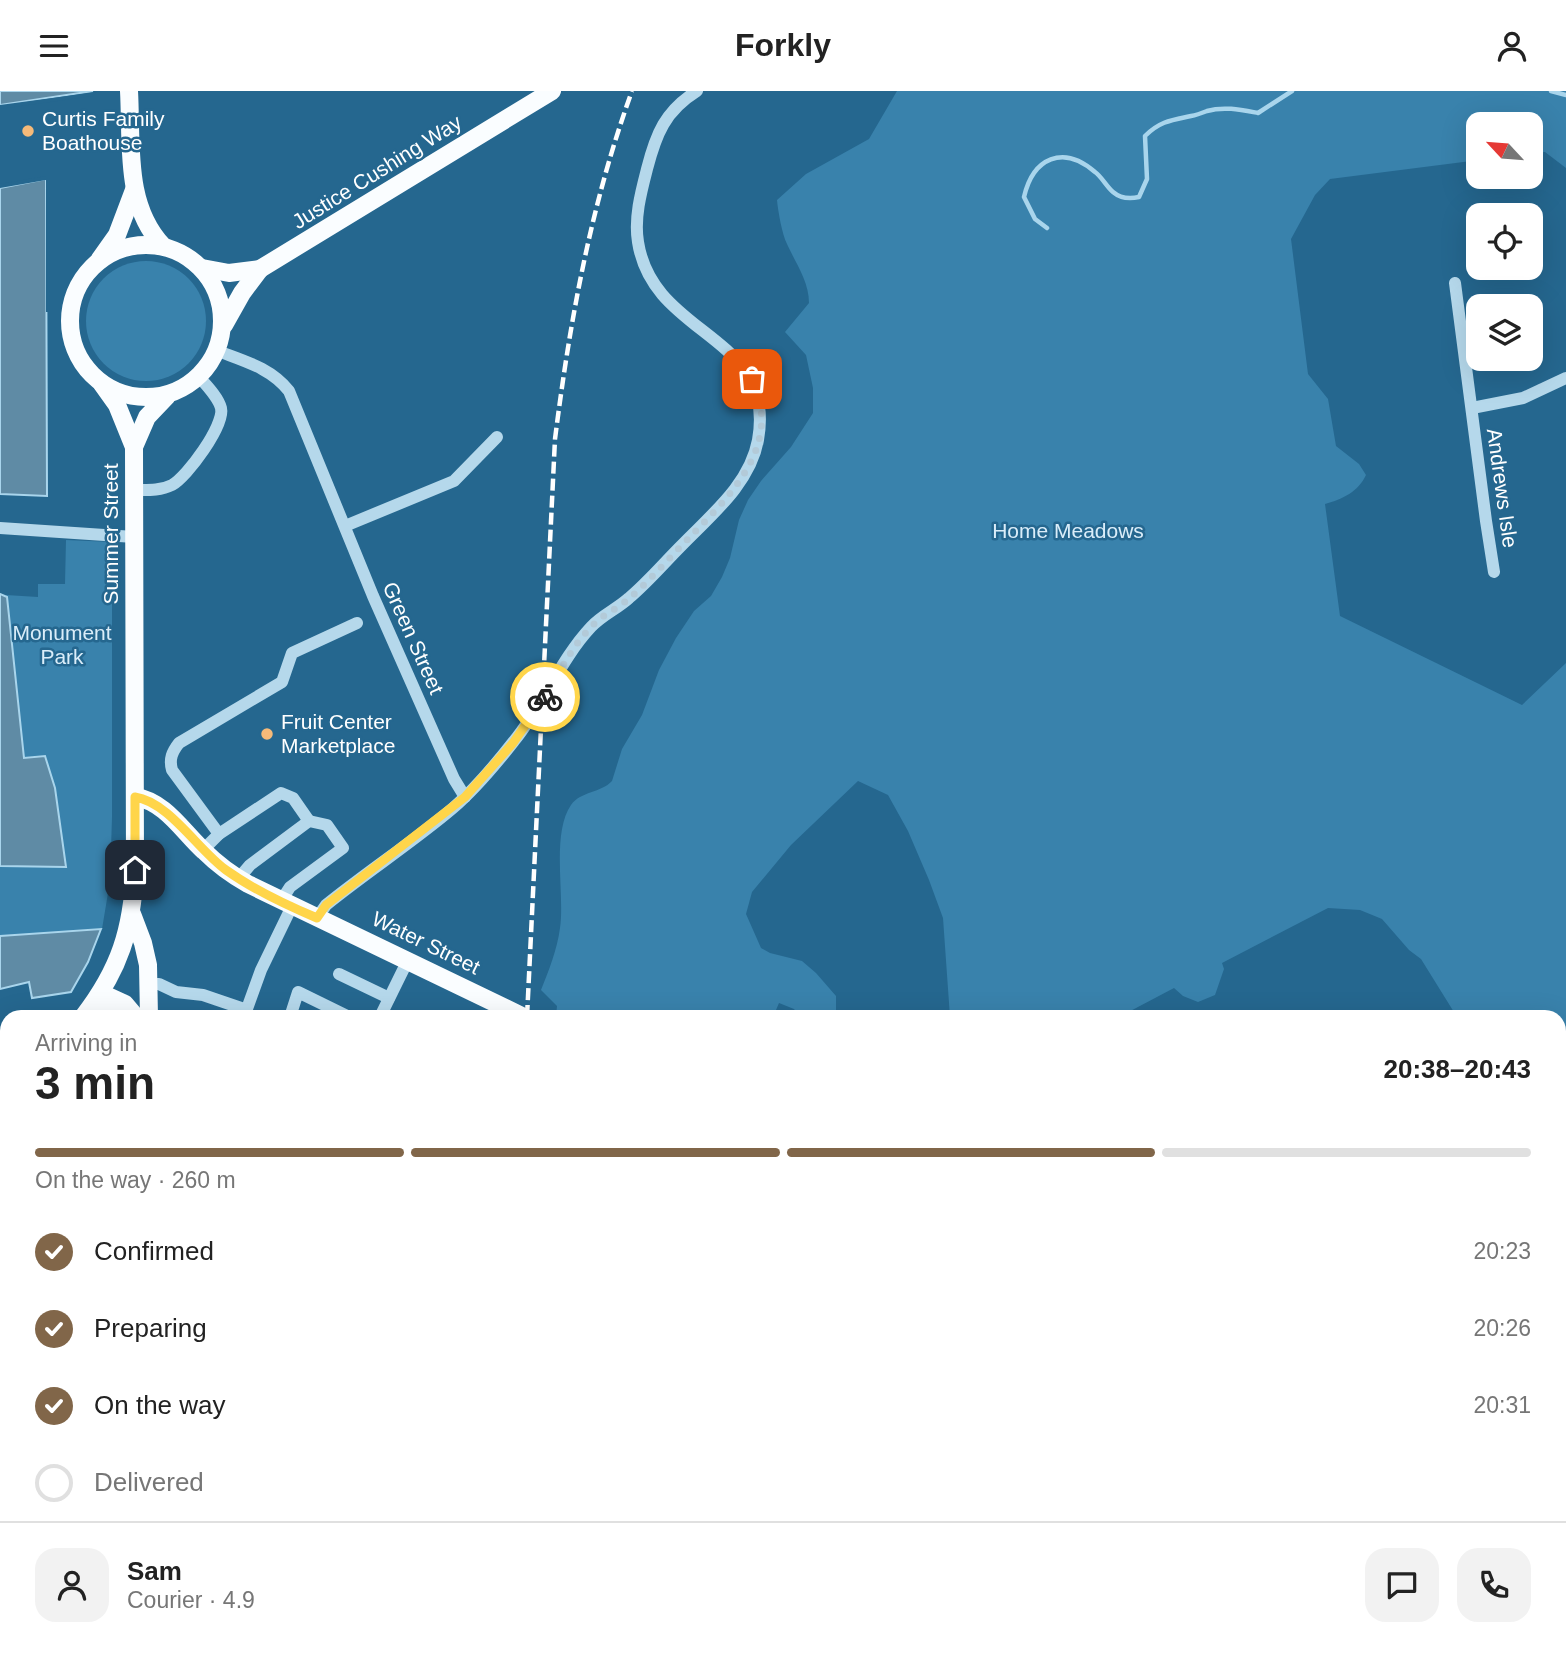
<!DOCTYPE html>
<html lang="en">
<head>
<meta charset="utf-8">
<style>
	:root { --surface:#fff; --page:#f2f2f2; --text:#222; --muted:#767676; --line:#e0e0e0; --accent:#816649 }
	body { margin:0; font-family:Arial,sans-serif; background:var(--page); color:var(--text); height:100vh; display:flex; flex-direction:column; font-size:26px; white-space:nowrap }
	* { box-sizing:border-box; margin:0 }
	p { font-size:23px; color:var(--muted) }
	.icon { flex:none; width:38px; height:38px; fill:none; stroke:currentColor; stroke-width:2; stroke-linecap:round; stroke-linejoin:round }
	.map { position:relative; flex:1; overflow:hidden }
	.side { position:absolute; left:0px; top:919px; width:1566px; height:653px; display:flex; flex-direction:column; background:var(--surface); border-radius:21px 21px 0 0; box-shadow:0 7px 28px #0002 }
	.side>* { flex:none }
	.needle { width:46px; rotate:296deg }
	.fabs { position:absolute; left:1466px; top:21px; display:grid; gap:14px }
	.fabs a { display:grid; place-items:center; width:77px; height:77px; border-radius:14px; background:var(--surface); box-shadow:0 7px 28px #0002; font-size:35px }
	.pin { position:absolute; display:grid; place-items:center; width:60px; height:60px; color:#fff; margin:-30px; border-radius:14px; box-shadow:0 4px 10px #0006 }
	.courier { position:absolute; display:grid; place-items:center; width:70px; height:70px; margin:-35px; border:5px solid #ffd54a; border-radius:50%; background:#fff; color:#222; box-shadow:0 2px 9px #0007 }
	.headline em { font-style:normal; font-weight:700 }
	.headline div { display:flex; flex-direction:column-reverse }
	.headline { display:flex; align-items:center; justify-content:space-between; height:119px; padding:0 35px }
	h1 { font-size:46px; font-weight:700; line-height:52px }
	.bar { display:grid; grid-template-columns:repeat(4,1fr); gap:10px 7px; align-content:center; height:84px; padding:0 35px }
	.bar i { height:9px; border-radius:5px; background:var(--line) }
	.bar .selected { background:var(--accent) }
	.bar p { grid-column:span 4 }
	.line { display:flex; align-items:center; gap:18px; padding:0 35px; border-top:2px solid var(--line) }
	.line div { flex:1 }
	.round { display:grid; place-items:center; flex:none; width:74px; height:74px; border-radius:21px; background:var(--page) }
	ol { padding:0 35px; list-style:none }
	li { display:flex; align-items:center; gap:21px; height:77px }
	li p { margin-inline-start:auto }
	li .icon { padding:7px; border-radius:50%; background:var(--accent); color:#fff; stroke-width:4 }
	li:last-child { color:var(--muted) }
	li i { width:38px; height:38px; border:4px solid var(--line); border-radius:50% }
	header { display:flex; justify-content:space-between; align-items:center; height:91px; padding:0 35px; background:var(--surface); font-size:32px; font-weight:700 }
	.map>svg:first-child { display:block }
	.green { fill:#3982ac }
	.water { fill:#5f8ba5; stroke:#a9d5ec; stroke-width:2 }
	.pier { fill:#25678f }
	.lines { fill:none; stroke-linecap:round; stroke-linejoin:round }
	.stream { stroke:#a9d5ec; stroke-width:4.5 }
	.minor { stroke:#b5d8eb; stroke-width:12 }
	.major { stroke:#fafdff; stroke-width:18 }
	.rail { stroke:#fff; stroke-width:4.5; stroke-dasharray:12 5; stroke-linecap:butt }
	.done { stroke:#b3cad8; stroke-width:7; stroke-dasharray:0 12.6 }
	.route { stroke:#ffd54a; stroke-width:9 }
	.poi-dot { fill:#f6ba79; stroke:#25678f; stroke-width:2.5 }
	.labels { text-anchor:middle; stroke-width:5; stroke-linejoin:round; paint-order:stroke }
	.poi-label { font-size:21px; fill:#fff; stroke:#25678f; text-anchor:start }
	.street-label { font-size:21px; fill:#fff; stroke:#25678f }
	.park-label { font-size:21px; fill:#daedf9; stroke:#25678f }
</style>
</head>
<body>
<header><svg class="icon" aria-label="menu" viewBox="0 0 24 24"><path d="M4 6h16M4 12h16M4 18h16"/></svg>Forkly<svg class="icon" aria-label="person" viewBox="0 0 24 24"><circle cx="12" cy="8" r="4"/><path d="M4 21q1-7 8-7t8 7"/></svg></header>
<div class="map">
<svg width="1566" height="1570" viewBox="0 0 1566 1570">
	<rect width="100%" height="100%" fill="#25678f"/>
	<!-- green -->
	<g class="green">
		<path d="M897,0H1566V77L1545,61L1531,62V33H1479V69L1330,88L1315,104L1291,148L1308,283L1328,308L1336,355L1359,373L1366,384C1358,401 1343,408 1325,413L1340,525L1522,614L1566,572V954L1559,956V926H1457L1421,868L1409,859L1382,828L1360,819L1328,817L1222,872L1224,878L1215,904L1198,911L1183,905L1174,897L1119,926H950L943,827L929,789L908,740L888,704L858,690L791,754L752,801L746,823L761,857L770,862L802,870L816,882L836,905V926H800L794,918L779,912L773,926H556L557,915L541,899C549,879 557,859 560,837C565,804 551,743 571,714C581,700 601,702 612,690L622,658L642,624L659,579L676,547L694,520L711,505L722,486L730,467L739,429L748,409L761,390L791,356L813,322V297L806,264L785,241L809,212C809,190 796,173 787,153C782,143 778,120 777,109L806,83L869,48Z"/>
		<circle cx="146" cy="230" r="60"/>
		<polygon points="66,449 112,451 112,726 110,790 102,838 0,845 0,775 65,776 45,666 24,667 6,504 38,506 38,493 65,493"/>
		<polygon points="502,1564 893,1565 888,1570 501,1570"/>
	</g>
	<!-- water -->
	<g class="water">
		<polygon points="0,0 93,0 0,14"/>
		<polygon points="46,88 47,405 0,403 0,97"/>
		<polygon points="0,503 7,506 24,667 45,665 55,697 66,776 0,775"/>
		<polygon points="101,838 88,871 71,901 32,907 29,891 0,898 0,845"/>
	</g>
	<!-- pier -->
	<g class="pier">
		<polygon points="97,1 93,5 0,18 0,14"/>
		<polygon points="46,85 50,88 49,221 46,221 46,89 0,97 0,93"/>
	</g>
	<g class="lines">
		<!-- stream -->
		<g class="stream">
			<polyline points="1551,0 1566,4"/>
			<path d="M1047,137L1035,128L1024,106C1033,67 1063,53 1095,81C1102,86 1106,95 1113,101C1120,107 1130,108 1139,106L1147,88L1145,45C1160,30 1172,29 1191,25C1197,24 1202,22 1207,20C1224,15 1242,19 1258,22L1292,0"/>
		</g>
		<!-- minor -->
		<g class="minor">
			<polyline points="1455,192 1486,430 1494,481"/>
			<path d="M218,260C244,270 271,277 289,300L373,505L454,688L465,706"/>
			<polyline points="1472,317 1523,307 1566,287"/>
			<path d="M134,399C147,399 160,400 172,394C187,386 225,334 221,317C218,306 207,295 199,286"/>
			<polyline points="345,435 454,390 497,346"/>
			<polyline points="0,437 134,446"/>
			<path d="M219,743L172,679C169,668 172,661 179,652L282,591L292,562L357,532"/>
			<polyline points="203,759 219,743 281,702 293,707 309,730"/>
			<polyline points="239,787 250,774 309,730 327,734 343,757 290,796 281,810"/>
			<path d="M317,827L326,814C368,780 413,751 453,717C475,698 496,673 514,650C543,615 560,569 591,536C602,524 617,518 629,507C648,491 664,472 681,455C711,424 750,393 758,349C777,242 653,247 638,151C634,127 641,101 647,78C656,43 665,20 697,0"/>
			<polyline points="339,883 389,907"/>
			<polyline points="149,893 159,893 176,901 203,904 247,919"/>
			<polyline points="244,926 261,879 292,815"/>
			<polyline points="290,926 298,901 349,926"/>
			<polyline points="380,926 408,869"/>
			<polyline points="0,1260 7,1247"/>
			<polyline points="0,1491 7,1494"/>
			<polyline points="180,1564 197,1570"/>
			<polyline points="543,1564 544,1570"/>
			<polyline points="710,1564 715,1570"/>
			<polyline points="674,1570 674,1564"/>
			<polyline points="878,1570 883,1564"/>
		</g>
		<!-- major -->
		<g class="major">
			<path d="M129,0C132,53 124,114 163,155"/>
			<circle cx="146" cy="230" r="76"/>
			<polyline points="100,168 117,144 134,99"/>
			<polyline points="202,177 229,182 260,178 552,0"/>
			<polyline points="224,234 242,202 260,178"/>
			<polyline points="134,356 147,326 167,305"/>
			<path d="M135,706C165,710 183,741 204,760C217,773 232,784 248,793L524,926"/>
			<polyline points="132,823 143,852 148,874 149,926"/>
			<polyline points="101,902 125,913 136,926"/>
			<polyline points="101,902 110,926"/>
			<path d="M83,926C120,878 132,839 135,779L134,356L117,314L102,293"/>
			<polyline points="0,999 7,993"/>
			<polyline points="1559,1339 1566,1336"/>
			<polyline points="360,1564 360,1570"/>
			<polyline points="1271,1570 1277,1564"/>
		</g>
		<!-- rail -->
		<g class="rail">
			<path d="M527,926L555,348C570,229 591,113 632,0"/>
			<polyline points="483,1570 485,1564"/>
		</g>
	</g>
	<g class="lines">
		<!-- done -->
		<path class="done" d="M545,606C559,582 572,555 592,535C602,524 615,519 626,510C648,492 667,469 687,449C729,405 784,356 752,288"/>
		<!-- route -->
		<path class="route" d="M135,779V706C169,711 198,759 226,779C254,799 286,814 317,827L326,814L465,706L513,652L545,606"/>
	</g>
	<!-- markers -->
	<g class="poi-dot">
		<circle cx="28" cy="40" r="7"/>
		<circle cx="267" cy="643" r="7"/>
	</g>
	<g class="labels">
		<!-- poi labels -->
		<g class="poi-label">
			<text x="42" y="35">Curtis Family<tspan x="42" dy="24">Boathouse</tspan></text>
			<text x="281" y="638">Fruit Center<tspan x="281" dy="24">Marketplace</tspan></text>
		</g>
		<!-- street labels -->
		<g class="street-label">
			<text transform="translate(377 81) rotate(-32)" y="7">Justice Cushing Way</text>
			<text transform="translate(1502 397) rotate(82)" y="7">Andrews Isle</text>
			<text transform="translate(111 443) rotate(-90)" y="7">Summer Street</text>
			<text transform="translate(413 547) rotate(66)" y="7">Green Street</text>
			<text transform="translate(426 852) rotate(26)" y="7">Water Street</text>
		</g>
		<!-- park labels -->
		<g class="park-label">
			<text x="1068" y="447">Home Meadows</text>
			<text x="62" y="549">Monument<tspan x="62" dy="24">Park</tspan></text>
		</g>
	</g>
</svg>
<div class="fabs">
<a><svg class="needle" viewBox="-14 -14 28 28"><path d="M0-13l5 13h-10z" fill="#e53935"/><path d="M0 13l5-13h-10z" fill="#767676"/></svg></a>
<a><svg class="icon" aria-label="locate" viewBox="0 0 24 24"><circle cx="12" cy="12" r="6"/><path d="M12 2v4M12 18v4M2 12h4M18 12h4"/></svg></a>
<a><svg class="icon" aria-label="layers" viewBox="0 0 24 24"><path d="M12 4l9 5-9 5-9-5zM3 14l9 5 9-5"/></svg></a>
</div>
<div class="pin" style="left:752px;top:288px;background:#ea580c"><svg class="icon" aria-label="bag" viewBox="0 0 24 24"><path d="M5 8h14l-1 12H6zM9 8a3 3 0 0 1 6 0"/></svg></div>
<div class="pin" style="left:135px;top:779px;background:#1f2937"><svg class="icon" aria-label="home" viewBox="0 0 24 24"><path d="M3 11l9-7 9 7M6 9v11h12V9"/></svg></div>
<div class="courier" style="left:545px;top:606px"><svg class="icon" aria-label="bike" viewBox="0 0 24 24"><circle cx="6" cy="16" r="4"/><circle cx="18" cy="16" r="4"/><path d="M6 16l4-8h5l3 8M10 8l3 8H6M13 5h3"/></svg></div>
<section class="side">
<div class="headline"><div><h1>3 min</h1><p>Arriving in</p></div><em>20:38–20:43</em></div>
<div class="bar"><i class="selected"></i><i class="selected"></i><i class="selected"></i><i></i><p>On the way · 260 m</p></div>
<ol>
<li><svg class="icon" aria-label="check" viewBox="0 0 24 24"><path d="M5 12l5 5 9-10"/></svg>Confirmed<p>20:23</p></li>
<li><svg class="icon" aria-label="check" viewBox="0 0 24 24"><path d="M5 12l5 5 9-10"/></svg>Preparing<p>20:26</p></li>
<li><svg class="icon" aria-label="check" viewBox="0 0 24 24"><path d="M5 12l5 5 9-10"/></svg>On the way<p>20:31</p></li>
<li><i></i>Delivered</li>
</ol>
<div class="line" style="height:126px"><a class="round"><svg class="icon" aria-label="person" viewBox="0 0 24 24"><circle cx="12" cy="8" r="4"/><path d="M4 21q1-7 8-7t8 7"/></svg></a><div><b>Sam</b><p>Courier · 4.9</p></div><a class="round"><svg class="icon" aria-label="chat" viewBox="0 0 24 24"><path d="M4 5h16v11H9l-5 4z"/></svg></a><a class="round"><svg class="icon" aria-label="phone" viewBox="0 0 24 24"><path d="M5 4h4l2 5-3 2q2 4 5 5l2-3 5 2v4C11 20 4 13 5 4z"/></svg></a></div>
</section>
</div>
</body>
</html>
